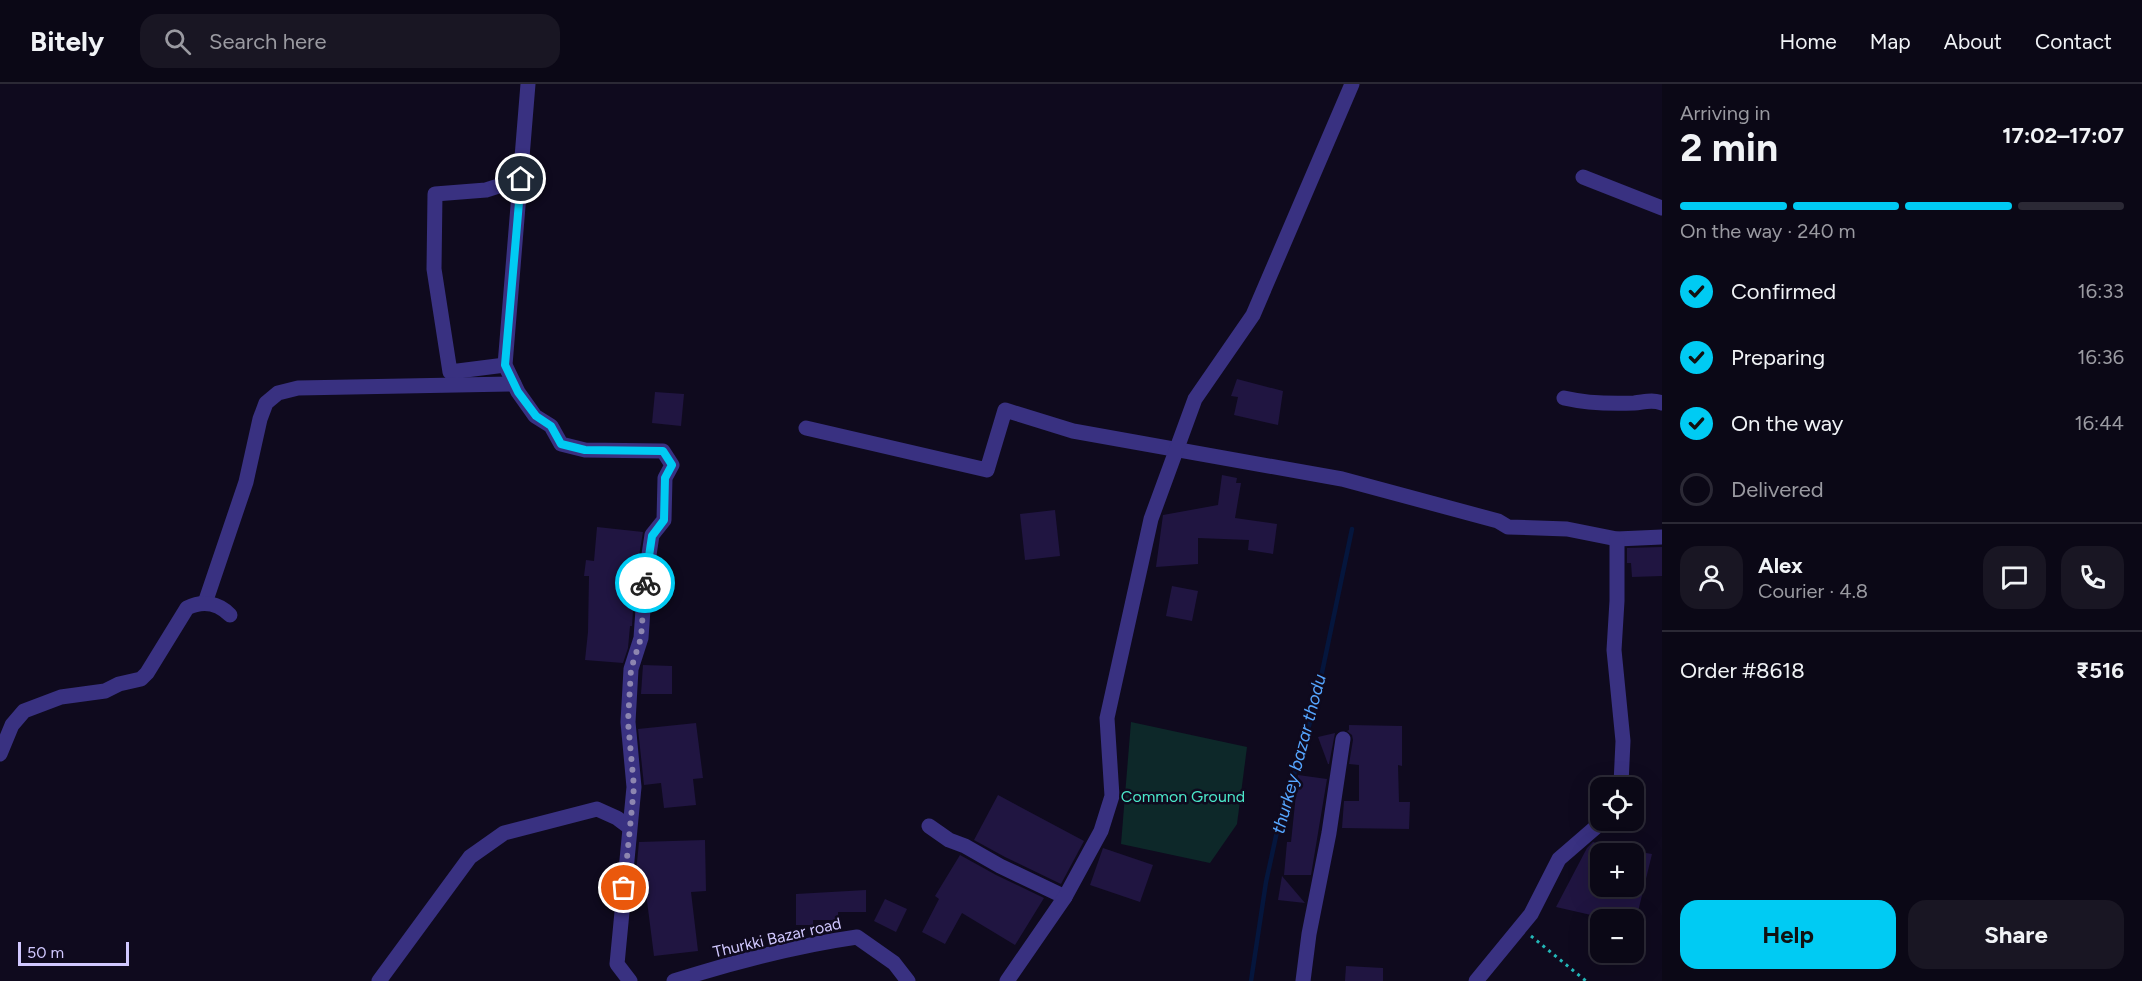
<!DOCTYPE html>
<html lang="en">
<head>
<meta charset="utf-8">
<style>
	:root { --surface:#0b0816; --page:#191623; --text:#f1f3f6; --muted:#9a9aa1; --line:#2b2935; --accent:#00cbf3 }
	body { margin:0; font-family:Figtree,sans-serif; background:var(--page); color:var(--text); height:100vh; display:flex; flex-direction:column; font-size:22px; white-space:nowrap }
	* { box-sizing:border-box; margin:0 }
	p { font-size:20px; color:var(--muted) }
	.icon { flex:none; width:33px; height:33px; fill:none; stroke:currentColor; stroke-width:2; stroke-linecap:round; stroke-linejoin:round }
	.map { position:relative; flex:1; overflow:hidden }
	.panel { display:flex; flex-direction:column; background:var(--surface); width:480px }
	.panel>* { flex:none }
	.fabs { position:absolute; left:1590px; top:693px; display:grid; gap:12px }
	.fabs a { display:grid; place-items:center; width:54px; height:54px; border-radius:12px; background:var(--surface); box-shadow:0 6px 24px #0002,0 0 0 2px var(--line); font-size:30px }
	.scale { position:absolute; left:18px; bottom:15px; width:111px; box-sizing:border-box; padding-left:6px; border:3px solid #d1c8ff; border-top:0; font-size:16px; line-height:21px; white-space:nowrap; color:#d1c8ff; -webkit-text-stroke:4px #0f0a1e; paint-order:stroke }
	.pin { position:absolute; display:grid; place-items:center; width:51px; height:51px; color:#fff; margin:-26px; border:3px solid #fff; border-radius:50%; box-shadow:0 2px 6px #0007 }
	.courier { position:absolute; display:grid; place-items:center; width:60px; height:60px; margin:-30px; border:4px solid #00cbf3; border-radius:50%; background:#fff; color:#222; box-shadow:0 2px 8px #0007 }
	.overview em { font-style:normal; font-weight:700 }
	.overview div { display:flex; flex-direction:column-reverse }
	.overview { display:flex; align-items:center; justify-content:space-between; height:102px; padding:0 18px }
	h1 { font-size:39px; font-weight:700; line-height:45px }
	.bar { display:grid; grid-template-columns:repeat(4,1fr); gap:9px 6px; align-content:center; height:72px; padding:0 18px }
	.bar i { height:8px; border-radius:4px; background:var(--line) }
	.bar .on { background:var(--accent) }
	.bar p { grid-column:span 4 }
	.line { display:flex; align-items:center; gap:15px; padding:0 18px; border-top:2px solid var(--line) }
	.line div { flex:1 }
	.round { display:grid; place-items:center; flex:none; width:63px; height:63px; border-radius:18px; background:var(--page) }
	ol { padding:0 18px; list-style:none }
	li { display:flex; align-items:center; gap:18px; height:66px }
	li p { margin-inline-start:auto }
	li .icon { padding:6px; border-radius:50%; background:var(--accent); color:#111; stroke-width:4 }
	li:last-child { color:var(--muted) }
	li i { width:33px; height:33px; border:3px solid var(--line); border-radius:50% }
	.cta { display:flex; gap:12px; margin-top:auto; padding:12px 18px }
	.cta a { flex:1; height:69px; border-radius:18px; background:var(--accent); color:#111; font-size:24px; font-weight:700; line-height:69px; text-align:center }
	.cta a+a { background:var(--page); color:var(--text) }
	header { display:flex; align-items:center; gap:36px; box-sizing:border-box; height:84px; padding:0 30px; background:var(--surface); border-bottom:2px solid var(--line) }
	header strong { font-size:28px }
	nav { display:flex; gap:33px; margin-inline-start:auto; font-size:21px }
	.search { width:420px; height:54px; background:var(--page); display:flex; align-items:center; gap:15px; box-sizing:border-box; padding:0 21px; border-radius:18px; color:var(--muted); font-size:22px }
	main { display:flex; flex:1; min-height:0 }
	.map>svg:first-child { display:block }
	.green { fill:#0d2829 }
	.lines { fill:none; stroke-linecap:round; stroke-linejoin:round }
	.stream { stroke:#05163d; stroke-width:4.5 }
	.building { fill:#201541 }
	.path { stroke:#23b7b7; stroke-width:3; stroke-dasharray:3 4.5; stroke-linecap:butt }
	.minor { stroke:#393181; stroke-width:15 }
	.done { stroke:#8d86b0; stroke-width:6; stroke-dasharray:0 10.8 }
	.route { stroke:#00cbf3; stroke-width:8 }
	.labels { text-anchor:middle; stroke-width:5; stroke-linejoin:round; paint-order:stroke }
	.park-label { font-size:16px; fill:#4be8ca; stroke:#0f0a1e }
	.street-label { font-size:16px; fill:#d1c8ff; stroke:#0f0a1e }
	.water-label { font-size:18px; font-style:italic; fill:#56a6ff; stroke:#0f0a1e }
</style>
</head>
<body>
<header>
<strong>Bitely</strong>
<div class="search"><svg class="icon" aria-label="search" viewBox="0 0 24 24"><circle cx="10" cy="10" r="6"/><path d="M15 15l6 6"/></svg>Search here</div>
<nav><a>Home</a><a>Map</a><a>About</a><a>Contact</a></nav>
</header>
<main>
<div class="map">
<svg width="1662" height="897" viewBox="0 0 1662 897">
	<rect width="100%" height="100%" fill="#0f0a1e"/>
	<!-- green -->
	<polygon class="green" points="1131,638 1247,663 1237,740 1210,779 1121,760"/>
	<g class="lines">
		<!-- stream -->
		<polyline class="stream" points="1251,897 1266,798 1278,743 1315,622 1352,445"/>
	</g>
	<!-- building -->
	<g class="building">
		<polygon points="1237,295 1283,307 1278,341 1234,331 1238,313 1231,312"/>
		<polygon points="655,308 684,310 681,342 652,339"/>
		<polygon points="1222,391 1237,394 1236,399 1241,399 1235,434 1277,440 1273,470 1248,466 1249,456 1198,454 1198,480 1156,483 1163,431 1218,421"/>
		<polygon points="1055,426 1060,472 1025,476 1020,430"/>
		<polygon points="597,443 643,448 635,496 632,542 630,542 628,564 623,579 585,576 588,548 589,492 584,492 586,476 594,477"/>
		<polygon points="1662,463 1662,492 1632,493 1631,479 1627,479 1627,464"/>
		<polygon points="1172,502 1198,507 1192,537 1166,532"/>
		<polygon points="643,581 672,582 672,610 641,610"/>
		<polygon points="696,639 703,694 693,695 696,721 664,724 661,699 644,701 638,645"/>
		<polygon points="1349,641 1402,642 1402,682 1398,681 1399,718 1410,718 1409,745 1342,744 1344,717 1359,717 1359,681 1349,680 1353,656 1352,651 1347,647 1349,646"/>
		<polygon points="1335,649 1329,680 1328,680 1318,653"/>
		<polygon points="1298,691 1327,695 1311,791 1284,791 1287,758 1291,758"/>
		<polygon points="998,711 1084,757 1061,800 1005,773 974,756"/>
		<polygon points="705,756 706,807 691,808 698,867 654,872 646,809 634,809 639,758"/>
		<polygon points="1593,758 1600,760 1600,802 1634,802 1634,767 1652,770 1636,836 1613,836 1556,823 1587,764"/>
		<polygon points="1103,764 1153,781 1140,818 1090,801"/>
		<polygon points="960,771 996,791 1044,814 1015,861 962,829 945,860 922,848 939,815 935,812"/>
		<polygon points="1282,792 1305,819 1278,816"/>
		<polygon points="866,806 866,828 838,828 838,836 813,836 813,841 796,841 796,810"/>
		<polygon points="885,815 907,825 896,848 874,837"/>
		<polygon points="1346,882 1383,884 1383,897 1345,897"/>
	</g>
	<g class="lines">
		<!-- path -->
		<polyline class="path" points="1531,852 1586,897"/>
		<!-- minor -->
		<g class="minor">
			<polyline points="528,0 505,281 518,308 535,332 551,342 561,360 585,366 663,367 672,381 665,394 664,436 652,451 645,497 641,554 631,585 628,638 634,703 617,880 630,897"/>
			<polyline points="1583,93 1662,124"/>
			<polyline points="505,281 450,288 434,185 435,110 486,106 521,95"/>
			<path d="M1564,314C1586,319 1611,320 1634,319C1645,318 1652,315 1662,319"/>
			<polyline points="806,344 987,386 1005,326 1073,347 1342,395 1498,437 1508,443 1567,445 1617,455 1662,453"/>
			<polyline points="1617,455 1617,517 1614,566 1623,657 1621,700 1619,704"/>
			<polyline points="205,519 246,398 260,335 266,319 278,309 298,304 514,300"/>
			<path d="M0,670L12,641L24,627L61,613L105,607L119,600L141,595L147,589L187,524C203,516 218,519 230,531"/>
			<polyline points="929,742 949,756 965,762 1000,782 1065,813"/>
			<polyline points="379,897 470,773 504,749 597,725 617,734 629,743"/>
			<path d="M674,897C734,878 794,862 857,853L894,879L908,897"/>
			<polyline points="1007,897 1065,813 1101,747 1112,712 1107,634 1151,435 1195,315 1253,231 1352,0"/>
			<polyline points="1303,897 1309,850 1329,749 1343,655"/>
			<polyline points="1476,897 1531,830 1559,775 1596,743 1600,735"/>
		</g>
	</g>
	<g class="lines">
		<!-- done -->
		<polyline class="done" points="624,804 634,703 628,638 631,585 641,554 645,499"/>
		<!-- route -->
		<polyline class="route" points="521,95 505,281 518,308 536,332 551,342 561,360 585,366 663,367 672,381 665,394 664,436 652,452 645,499"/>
	</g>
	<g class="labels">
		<!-- park labels -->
		<g class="park-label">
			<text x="1183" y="718">Common Ground</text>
		</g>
		<!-- street labels -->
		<g class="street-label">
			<text transform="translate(777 853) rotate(-13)" y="6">Thurkki Bazar road</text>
		</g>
		<!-- water labels -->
		<g class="water-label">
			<text transform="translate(1299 670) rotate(-75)" y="6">thurkey bazar thodu</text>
		</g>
	</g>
</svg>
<div class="fabs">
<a><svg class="icon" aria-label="locate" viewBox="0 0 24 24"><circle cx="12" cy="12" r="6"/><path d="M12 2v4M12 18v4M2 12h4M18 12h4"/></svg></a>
<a>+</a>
<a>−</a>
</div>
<div class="scale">50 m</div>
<div class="pin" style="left:624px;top:804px;background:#ea580c"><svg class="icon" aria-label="bag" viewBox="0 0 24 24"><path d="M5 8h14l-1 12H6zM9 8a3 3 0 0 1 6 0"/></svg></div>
<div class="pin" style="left:521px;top:95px;background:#1f2937"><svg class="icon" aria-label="home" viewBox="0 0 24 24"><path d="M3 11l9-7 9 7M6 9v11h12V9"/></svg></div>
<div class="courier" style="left:645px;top:499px"><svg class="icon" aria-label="bike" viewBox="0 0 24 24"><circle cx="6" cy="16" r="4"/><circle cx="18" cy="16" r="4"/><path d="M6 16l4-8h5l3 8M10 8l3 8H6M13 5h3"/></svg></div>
</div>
<section class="panel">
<div class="overview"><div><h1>2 min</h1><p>Arriving in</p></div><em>17:02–17:07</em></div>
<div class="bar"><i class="on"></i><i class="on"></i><i class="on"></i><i></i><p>On the way · 240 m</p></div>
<ol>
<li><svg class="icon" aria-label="check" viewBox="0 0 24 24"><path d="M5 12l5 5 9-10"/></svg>Confirmed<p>16:33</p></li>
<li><svg class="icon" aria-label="check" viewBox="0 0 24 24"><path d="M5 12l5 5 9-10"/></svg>Preparing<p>16:36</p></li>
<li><svg class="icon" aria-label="check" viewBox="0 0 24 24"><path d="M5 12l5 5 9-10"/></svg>On the way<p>16:44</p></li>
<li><i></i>Delivered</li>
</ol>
<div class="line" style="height:108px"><a class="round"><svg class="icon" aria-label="person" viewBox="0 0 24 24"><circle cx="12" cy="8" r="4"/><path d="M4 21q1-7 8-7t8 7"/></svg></a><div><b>Alex</b><p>Courier · 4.8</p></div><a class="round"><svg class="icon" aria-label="chat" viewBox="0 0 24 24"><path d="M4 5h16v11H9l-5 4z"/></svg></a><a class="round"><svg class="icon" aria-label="phone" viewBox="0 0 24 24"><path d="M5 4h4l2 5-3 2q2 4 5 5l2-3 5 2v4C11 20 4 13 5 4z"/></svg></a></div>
<div class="line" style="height:78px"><div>Order #8618</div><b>₹516</b></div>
<div class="cta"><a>Help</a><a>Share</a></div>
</section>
</main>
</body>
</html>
